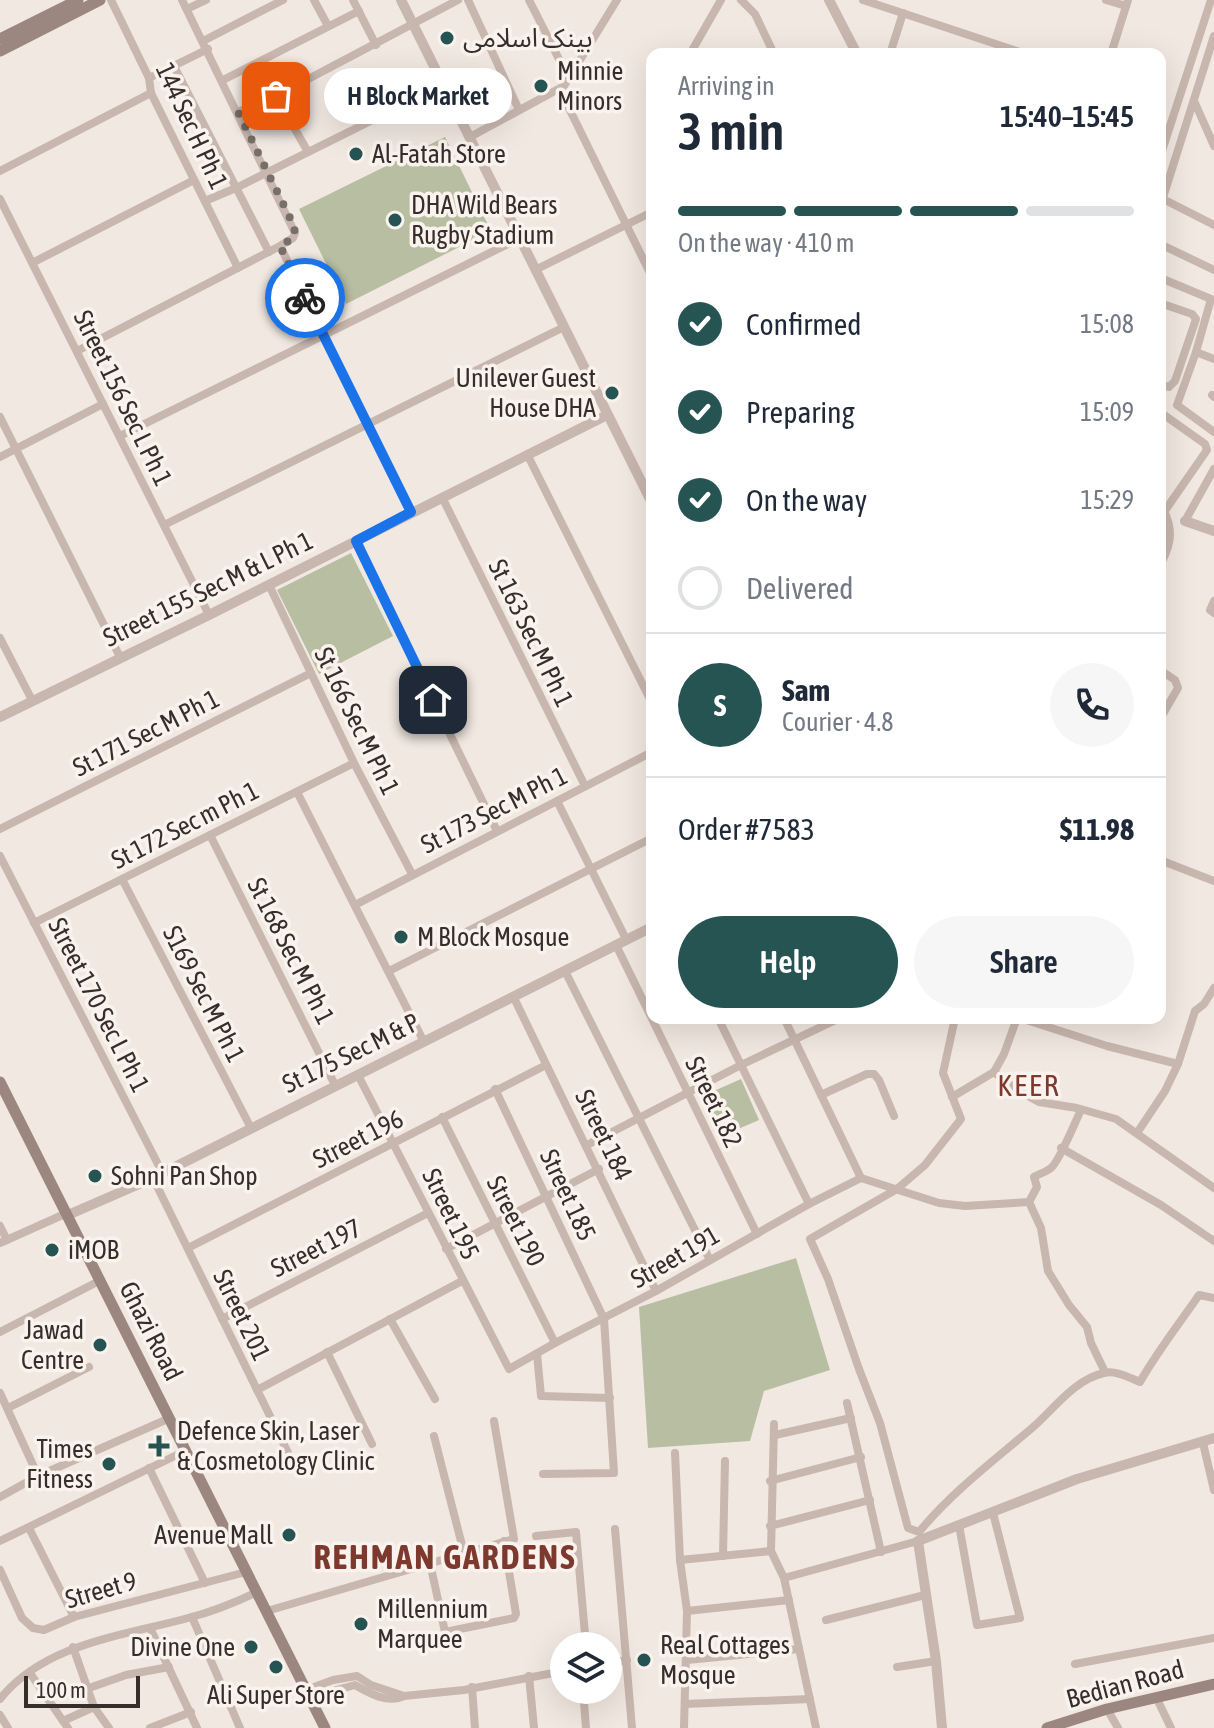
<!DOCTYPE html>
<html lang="en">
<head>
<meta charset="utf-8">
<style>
	:root { --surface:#fff; --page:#f6f6f7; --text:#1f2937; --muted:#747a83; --line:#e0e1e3; --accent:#255453 }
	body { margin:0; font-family:"Asap Condensed","Noto Sans Arabic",sans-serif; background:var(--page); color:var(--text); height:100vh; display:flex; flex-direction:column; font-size:30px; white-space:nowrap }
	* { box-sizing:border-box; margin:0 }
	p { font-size:26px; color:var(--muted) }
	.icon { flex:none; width:44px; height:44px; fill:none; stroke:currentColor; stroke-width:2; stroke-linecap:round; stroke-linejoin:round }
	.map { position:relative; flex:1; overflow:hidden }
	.sheet { position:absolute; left:646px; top:48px; width:520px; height:976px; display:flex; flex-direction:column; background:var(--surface); border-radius:16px; box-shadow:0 8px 32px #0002 }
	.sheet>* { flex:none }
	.tools { position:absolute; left:550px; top:1632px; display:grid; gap:16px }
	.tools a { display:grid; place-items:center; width:72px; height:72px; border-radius:50%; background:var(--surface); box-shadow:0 8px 32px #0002; font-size:40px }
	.scale { position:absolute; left:24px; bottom:20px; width:116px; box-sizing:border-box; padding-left:8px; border:4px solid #372e2b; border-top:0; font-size:22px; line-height:28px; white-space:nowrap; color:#372e2b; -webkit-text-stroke:6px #f9f2ed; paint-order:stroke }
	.pin { position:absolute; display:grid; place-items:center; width:68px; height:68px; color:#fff; margin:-34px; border-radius:16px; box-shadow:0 4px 12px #0006 }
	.courier { position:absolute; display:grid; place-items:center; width:80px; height:80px; margin:-40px; border:6px solid #1a73e8; border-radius:50%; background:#fff; color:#222; box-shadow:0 2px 10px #0007 }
	.bubble { position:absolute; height:56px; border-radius:28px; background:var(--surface); box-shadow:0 8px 32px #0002; font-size:26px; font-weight:600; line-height:56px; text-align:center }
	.headline em { font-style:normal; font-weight:600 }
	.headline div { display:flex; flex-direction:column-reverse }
	.headline { display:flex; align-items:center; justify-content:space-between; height:136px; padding:0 32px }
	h1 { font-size:52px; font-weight:600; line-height:60px }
	.bar { display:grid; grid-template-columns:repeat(4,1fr); gap:12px 8px; align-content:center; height:96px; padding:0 32px }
	.bar i { height:10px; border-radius:6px; background:var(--line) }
	.bar .active { background:var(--accent) }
	.bar p { grid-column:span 4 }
	.line { display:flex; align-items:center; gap:20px; padding:0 32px; border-top:2px solid var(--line) }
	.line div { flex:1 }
	.round { display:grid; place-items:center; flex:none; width:84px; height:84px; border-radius:42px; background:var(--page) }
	ol { padding:0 32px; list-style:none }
	li { display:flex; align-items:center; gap:24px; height:88px }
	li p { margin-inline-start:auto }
	li .icon { padding:8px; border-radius:50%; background:var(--accent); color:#fff; stroke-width:4 }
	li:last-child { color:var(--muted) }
	li i { width:44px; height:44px; border:4px solid var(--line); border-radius:50% }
	.action { display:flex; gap:16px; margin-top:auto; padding:16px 32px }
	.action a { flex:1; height:92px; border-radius:48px; background:var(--accent); color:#fff; font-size:32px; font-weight:600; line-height:92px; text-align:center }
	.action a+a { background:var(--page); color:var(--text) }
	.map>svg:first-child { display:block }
	.green { fill:#b8bea2 }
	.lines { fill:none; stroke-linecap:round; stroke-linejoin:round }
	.minor { stroke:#c8b7ae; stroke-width:8 }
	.tertiary { stroke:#c8b7ae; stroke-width:10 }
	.secondary { stroke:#9b877f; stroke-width:11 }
	.done { stroke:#786f6b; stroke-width:8; stroke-dasharray:0 14.4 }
	.route { stroke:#1a73e8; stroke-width:10 }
	.poi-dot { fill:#255453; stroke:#f9f2ed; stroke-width:3 }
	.labels { text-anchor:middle; stroke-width:7; stroke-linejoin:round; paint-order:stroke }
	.poi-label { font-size:26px; fill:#372e2b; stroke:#f9f2ed; text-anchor:start }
	.street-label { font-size:26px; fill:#372e2b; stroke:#f9f2ed }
	.quarter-label { font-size:30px; letter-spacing:2px; fill:#7d392e; stroke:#f9f2ed }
	.district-label { font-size:34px; font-weight:bold; letter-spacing:2px; fill:#7d392e; stroke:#f9f2ed }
</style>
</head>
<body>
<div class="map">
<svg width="1214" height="1728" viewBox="0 0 1214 1728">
	<rect width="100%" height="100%" fill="#f1e8e1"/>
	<!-- green -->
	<g class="green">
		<polygon points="445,137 491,231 346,304 299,209"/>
		<polygon points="351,553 393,636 319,674 277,590"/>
		<polygon points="741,1079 759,1120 722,1136 705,1095"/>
		<polygon points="796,1258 830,1370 764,1391 750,1441 648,1448 639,1307"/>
	</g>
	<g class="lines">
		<!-- minor -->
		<g class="minor">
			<polyline points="111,0 149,78 151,93 238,268"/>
			<polyline points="314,0 328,26"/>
			<polyline points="353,0 376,45"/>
			<polyline points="468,0 519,110"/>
			<polyline points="529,0 565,71 571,76"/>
			<polyline points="741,0 755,14 774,54"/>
			<polyline points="863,0 1026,54"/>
			<polyline points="1106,0 1126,6"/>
			<polyline points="187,9 206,0"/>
			<polyline points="203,41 283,0"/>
			<polyline points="690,54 721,0"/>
			<polyline points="890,54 903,13"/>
			<polyline points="1111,54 1128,0"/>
			<polyline points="174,66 269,252"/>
			<polyline points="149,78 208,49"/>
			<polyline points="223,80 359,11"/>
			<polyline points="560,90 652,277"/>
			<polyline points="276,96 308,152"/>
			<polyline points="1195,103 1214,146"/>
			<polyline points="238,112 276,96 458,0"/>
			<polyline points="470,137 564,86 617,0"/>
			<polyline points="1160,157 1211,0"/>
			<polyline points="0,171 151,93"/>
			<polyline points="0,199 209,615"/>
			<polyline points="1163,199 1214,225"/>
			<polyline points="205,201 236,188 445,84"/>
			<polyline points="1160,207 1214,36"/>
			<polyline points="1160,244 1214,270"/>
			<polyline points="280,246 411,512"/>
			<polyline points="34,262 194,180"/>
			<polyline points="535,270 652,212"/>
			<polyline points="1163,279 1211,299 1196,352 1214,359"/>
			<polyline points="1160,303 1192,314 1196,319 1175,381 1169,387 1160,384"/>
			<polyline points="77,351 280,246 293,238 295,233 182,0"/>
			<polyline points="1196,352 1177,405 1214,432"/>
			<polyline points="1212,395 1214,397"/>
			<polyline points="1160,412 1205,444 1207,450 1164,512"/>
			<polyline points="0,417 120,657"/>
			<polyline points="120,436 518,239"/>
			<polyline points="527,454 652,703"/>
			<polyline points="0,457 103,404"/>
			<polyline points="442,497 585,786"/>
			<polyline points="1185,521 1214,469"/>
			<polyline points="164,525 564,327"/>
			<polyline points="356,541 497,831"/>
			<polyline points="269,585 354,763 412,874"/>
			<polyline points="1214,601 1210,610 1214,613"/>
			<polyline points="0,638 32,700"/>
			<polyline points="1160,670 1175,680 1178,688 1160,719"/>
			<polyline points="297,792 424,1042"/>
			<polyline points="557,801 626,939"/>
			<polyline points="0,829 311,673"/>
			<polyline points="210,835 335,1085"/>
			<polyline points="0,856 162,1172"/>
			<polyline points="1160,860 1214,881"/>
			<polyline points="122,879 251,1128"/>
			<polyline points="355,905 652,752"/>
			<polyline points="34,923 354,763"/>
			<polyline points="616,945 757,1234"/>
			<polyline points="389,971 652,838"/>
			<polyline points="565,971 710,1260"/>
			<polyline points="514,998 656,1291"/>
			<polyline points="718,1018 809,1204"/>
			<polyline points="784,1018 861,1178"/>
			<path d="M955,1018L943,1073L961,1119L925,1165L897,1189L810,1239L828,1279L859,1369L880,1423L908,1528L919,1532C952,1492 992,1462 1032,1428C1053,1410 1075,1379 1104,1373C1116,1370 1130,1378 1140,1382C1157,1352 1179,1324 1199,1295L1214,1298"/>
			<polyline points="1020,1018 1107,1046 1178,1064"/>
			<polyline points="994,1072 1017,1090 1039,1102 1077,1108 1116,1119 1214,1188"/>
			<polyline points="358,1075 509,1369 555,1343 656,1291 809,1204 861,1178"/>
			<polyline points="495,1089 604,1319 614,1473 543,1474"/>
			<polyline points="821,1095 867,1074 874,1074 879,1080 894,1116"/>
			<polyline points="952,1097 994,1072 1004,1054 1017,1018"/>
			<polyline points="442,1117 555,1343"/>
			<polyline points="1137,1133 1165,1091 1178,1064 1195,1011 1204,1004 1214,988"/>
			<polyline points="587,1145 741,1065 840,1018"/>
			<polyline points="1061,1148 1161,1205 1214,1241"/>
			<polyline points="153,1178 296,1469"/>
			<polyline points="861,1178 939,1203 965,1206 1029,1202"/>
			<polyline points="1029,1202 1041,1228 1048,1271 1069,1305 1087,1327 1091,1343 1105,1372"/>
			<path d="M1029,1202L1037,1187L1034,1177C1039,1174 1046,1172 1051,1168C1059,1162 1075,1122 1081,1110"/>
			<polyline points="0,1226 7,1240"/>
			<polyline points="0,1243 67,1213"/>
			<polyline points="188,1248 546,1065"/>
			<polyline points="446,1249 599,1169"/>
			<polyline points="222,1319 428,1213"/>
			<polyline points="390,1319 435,1399"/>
			<polyline points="0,1332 101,1280"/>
			<polyline points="327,1352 372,1444"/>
			<polyline points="537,1354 541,1396 610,1398"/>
			<polyline points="257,1390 462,1281"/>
			<polyline points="0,1393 38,1476"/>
			<polyline points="847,1403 881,1552"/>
			<polyline points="8,1408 89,1367"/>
			<polyline points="774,1424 771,1551 784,1578 816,1728"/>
			<polyline points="775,1435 851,1418"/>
			<polyline points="434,1436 464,1553"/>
			<polyline points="1203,1443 1214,1490"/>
			<polyline points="675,1453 680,1560 687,1611 684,1728"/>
			<polyline points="149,1468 205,1583"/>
			<polyline points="770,1481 861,1457"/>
			<polyline points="0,1497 38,1476 170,1418"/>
			<polyline points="959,1525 977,1625 1020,1618 993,1513"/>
			<polyline points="770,1526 870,1500"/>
			<polyline points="29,1528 74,1617"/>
			<polyline points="615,1529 632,1728"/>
			<polyline points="536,1536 576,1532 586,1646"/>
			<polyline points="0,1541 185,1451"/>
			<polyline points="723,1556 725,1461"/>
			<polyline points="680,1560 771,1551"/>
			<polyline points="430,1563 445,1632 514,1618 516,1614 504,1541"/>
			<polyline points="0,1570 22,1618 33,1628 44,1630 74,1617 246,1572"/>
			<polyline points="784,1578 918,1541"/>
			<polyline points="267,1611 514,1539 494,1421"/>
			<polyline points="687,1611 789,1600"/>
			<polyline points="192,1617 240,1728"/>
			<polyline points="826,1620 925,1595"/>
			<polyline points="150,1628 197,1728"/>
			<polyline points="73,1647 94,1707 109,1728"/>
			<polyline points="687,1660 799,1649"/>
			<polyline points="608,1664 627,1660"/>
			<polyline points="1075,1664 1214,1638"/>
			<polyline points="897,1667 936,1661"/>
			<polyline points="30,1673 63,1721"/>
			<polyline points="529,1676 534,1728"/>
			<polyline points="472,1687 475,1728"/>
			<polyline points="89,1688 126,1675 169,1667"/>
			<polyline points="306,1690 333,1680 357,1676 371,1685 404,1696"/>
			<polyline points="583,1690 586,1728"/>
			<path d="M310,1697L355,1685C369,1693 388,1704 404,1696L464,1690L564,1671"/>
			<path d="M0,1699C45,1643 123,1636 188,1618C211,1612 236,1602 257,1592"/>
			<polyline points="1157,1699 1171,1728"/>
			<polyline points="685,1704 810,1699"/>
			<polyline points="1107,1709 1118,1728"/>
			<polyline points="0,1715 8,1728"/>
			<polyline points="68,1728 63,1721 94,1707"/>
			<polyline points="150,1728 191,1712"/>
		</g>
		<!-- tertiary -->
		<g class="tertiary">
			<polyline points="401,0 652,503"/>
			<polyline points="829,0 857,54"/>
			<path d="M1160,505C1172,527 1172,541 1160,563"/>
			<polyline points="1185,521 1214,531"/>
			<polyline points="0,717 209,615 607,415"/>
			<polyline points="68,1215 153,1178 652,927"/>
			<polyline points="942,1728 936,1661 918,1541 1077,1479 1214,1438"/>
		</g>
		<!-- secondary -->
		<g class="secondary">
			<polyline points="0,39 78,0"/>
			<polyline points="0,51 100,0"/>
			<polyline points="0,1082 325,1728"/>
			<polyline points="1047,1728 1107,1709 1214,1684"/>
		</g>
	</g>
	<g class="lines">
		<!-- done -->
		<polyline class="done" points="276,96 238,112 295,228 293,238 280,246 305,298"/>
		<!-- route -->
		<polyline class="route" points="305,298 411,512 356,541 433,700"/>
	</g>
	<!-- markers -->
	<g class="poi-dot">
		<circle cx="447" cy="38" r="8"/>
		<circle cx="541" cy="86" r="8"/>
		<circle cx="356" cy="154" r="8"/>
		<circle cx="395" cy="220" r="8"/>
		<circle cx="612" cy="393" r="8"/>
		<circle cx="401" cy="937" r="8"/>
		<circle cx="95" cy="1176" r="8"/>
		<circle cx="52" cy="1250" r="8"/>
		<circle cx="100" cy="1345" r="8"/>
		<path d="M155 1434h8v8h8v8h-8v8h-8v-8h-8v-8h8z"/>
		<circle cx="109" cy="1464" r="8"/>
		<circle cx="289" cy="1535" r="8"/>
		<circle cx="361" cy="1624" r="8"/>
		<circle cx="251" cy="1647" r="8"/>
		<circle cx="644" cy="1660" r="8"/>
		<circle cx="276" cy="1667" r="8"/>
	</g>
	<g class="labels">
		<!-- poi labels -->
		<g class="poi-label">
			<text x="463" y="47">بینک اسلامی</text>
			<text x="557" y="80">Minnie<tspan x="557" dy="30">Minors</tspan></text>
			<text x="372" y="163">Al-Fatah Store</text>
			<text x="411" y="214">DHA Wild Bears<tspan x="411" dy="30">Rugby Stadium</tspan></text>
			<text x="596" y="387" text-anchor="end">Unilever Guest<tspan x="596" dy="30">House DHA</tspan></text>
			<text x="417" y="946">M Block Mosque</text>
			<text x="111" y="1185">Sohni Pan Shop</text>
			<text x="68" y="1259">iMOB</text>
			<text x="84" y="1339" text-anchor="end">Jawad<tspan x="84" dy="30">Centre</tspan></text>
			<text x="177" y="1440">Defence Skin, Laser<tspan x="177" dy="30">&amp; Cosmetology Clinic</tspan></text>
			<text x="93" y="1458" text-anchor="end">Times<tspan x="93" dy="30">Fitness</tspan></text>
			<text x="273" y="1544" text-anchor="end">Avenue Mall</text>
			<text x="377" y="1618">Millennium<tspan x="377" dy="30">Marquee</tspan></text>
			<text x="660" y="1654">Real Cottages<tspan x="660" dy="30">Mosque</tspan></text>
			<text x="235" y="1656" text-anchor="end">Divine One</text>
			<text x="276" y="1704" text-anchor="middle">Ali Super Store</text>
		</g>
		<!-- street labels -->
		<g class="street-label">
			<text transform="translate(192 126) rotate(65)" y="9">144 Sec H Ph 1</text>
			<text transform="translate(123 398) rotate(64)" y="9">Street 156 Sec L Ph 1</text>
			<text transform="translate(208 589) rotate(-26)" y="9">Street 155 Sec M &amp; L Ph 1</text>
			<text transform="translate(531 633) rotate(64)" y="9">St 163 Sec M Ph 1</text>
			<text transform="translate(357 721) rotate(64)" y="9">St 166 Sec M Ph 1</text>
			<text transform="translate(146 733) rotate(-27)" y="9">St 171 Sec M Ph 1</text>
			<text transform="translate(494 810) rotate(-27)" y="9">St 173 Sec M Ph 1</text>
			<text transform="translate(185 825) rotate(-27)" y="9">St 172 Sec m Ph 1</text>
			<text transform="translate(291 951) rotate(63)" y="9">St 168 Sec M Ph 1</text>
			<text transform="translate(204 994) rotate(63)" y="9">S169 Sec M Ph 1</text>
			<text transform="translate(99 1005) rotate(63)" y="9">Street 170 Sec L Ph 1</text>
			<text transform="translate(351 1053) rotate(-26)" y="9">St 175 Sec M &amp; P</text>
			<text transform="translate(714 1102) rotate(64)" y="9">Street 182</text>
			<text transform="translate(604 1135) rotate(64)" y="9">Street 184</text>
			<text transform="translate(358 1139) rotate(-27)" y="9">Street 196</text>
			<text transform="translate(568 1195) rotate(65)" y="9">Street 185</text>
			<text transform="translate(451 1214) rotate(64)" y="9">Street 195</text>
			<text transform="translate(516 1221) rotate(63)" y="9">Street 190</text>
			<text transform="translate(316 1248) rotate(-27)" y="9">Street 197</text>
			<text transform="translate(675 1257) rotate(-30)" y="9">Street 191</text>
			<text transform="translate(242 1315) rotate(64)" y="9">Street 201</text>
			<text transform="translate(151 1331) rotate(63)" y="9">Ghazi Road</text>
			<text transform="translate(101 1590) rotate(-16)" y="9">Street 9</text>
			<text transform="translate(1125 1684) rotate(-15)" y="9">Bedian Road</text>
		</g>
		<!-- quarter labels -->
		<g class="quarter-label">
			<text x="1029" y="1096">KEER</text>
		</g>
		<!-- district labels -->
		<g class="district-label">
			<text x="445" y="1569">REHMAN GARDENS</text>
		</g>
	</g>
</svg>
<div class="tools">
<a><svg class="icon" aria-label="layers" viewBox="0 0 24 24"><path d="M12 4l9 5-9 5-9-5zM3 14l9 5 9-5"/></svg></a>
</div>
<div class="scale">100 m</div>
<div class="pin" style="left:276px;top:96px;background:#ea580c"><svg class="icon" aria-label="bag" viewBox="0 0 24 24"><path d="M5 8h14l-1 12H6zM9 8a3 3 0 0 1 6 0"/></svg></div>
<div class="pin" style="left:433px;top:700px;background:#1f2937"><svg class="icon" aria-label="home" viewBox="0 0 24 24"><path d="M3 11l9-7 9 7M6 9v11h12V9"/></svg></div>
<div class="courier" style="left:305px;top:298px"><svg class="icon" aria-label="bike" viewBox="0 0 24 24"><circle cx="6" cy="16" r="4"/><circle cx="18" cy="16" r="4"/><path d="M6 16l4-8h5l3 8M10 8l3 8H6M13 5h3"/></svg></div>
<div class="bubble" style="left:324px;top:68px;width:188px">H Block Market</div>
<section class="sheet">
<div class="headline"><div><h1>3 min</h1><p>Arriving in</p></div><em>15:40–15:45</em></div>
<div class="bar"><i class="active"></i><i class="active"></i><i class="active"></i><i></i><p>On the way · 410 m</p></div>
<ol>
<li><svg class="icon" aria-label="check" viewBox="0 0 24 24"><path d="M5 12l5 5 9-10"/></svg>Confirmed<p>15:08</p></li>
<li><svg class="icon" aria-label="check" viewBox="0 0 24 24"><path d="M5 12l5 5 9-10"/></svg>Preparing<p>15:09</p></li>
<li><svg class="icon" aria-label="check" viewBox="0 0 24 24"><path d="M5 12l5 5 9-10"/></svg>On the way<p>15:29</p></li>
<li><i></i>Delivered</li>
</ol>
<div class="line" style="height:144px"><b class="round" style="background:var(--accent);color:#fff">S</b><div><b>Sam</b><p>Courier · 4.8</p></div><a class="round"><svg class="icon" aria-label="phone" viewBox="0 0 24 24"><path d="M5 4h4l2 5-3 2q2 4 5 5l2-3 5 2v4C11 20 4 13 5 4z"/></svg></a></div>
<div class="line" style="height:104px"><div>Order #7583</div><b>$11.98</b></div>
<div class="action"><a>Help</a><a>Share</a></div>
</section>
</div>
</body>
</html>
